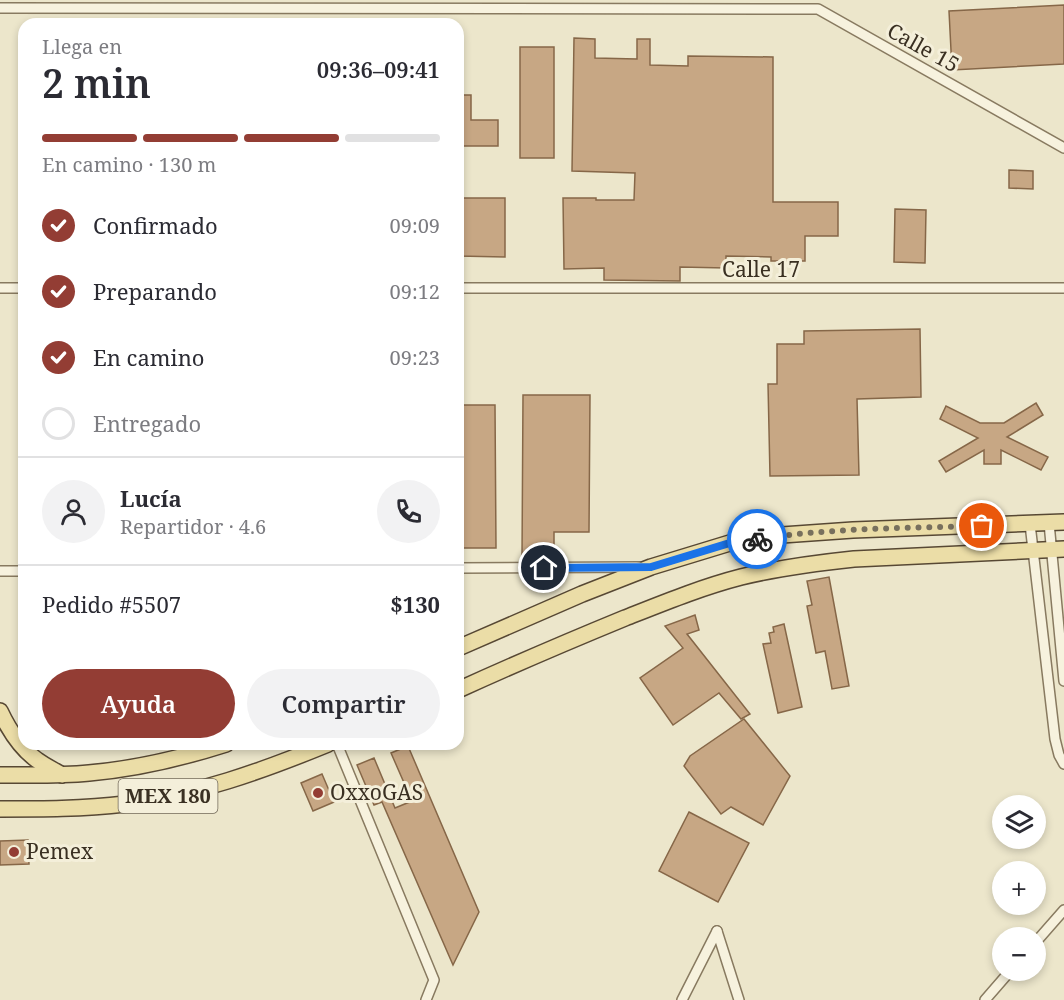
<!DOCTYPE html>
<html lang="es">
<head>
<meta charset="utf-8">
<style>
	:root { --surface:#fff; --page:#f2f2f3; --text:#2b2b33; --muted:#7c7c81; --line:#e1e1e2; --accent:#933d34 }
	body { margin:0; font-family:"Noto Serif",serif; background:var(--page); color:var(--text); height:100vh; display:flex; flex-direction:column; font-size:22px; white-space:nowrap }
	* { box-sizing:border-box; margin:0 }
	p { font-size:20px; color:var(--muted) }
	.icon { flex:none; width:33px; height:33px; fill:none; stroke:currentColor; stroke-width:2; stroke-linecap:round; stroke-linejoin:round }
	.map { position:relative; flex:1; overflow:hidden }
	.panel { position:absolute; left:18px; top:18px; width:446px; height:732px; display:flex; flex-direction:column; background:var(--surface); border-radius:18px; box-shadow:0 3px 9px #0003 }
	.panel>* { flex:none }
	.tools { position:absolute; left:992px; top:795px; display:grid; gap:12px }
	.tools a { display:grid; place-items:center; width:54px; height:54px; border-radius:50%; background:var(--surface); box-shadow:0 3px 9px #0003; font-size:30px }
	.pin { position:absolute; display:grid; place-items:center; width:51px; height:51px; color:#fff; margin:-26px; border:3px solid #fff; border-radius:50%; box-shadow:0 2px 6px #0007 }
	.courier { position:absolute; display:grid; place-items:center; width:60px; height:60px; margin:-30px; border:4px solid #1a73e8; border-radius:50%; background:#fff; color:#222; box-shadow:0 2px 8px #0007 }
	.head em { font-style:normal; font-weight:600 }
	.head div { display:flex; flex-direction:column-reverse }
	.head { display:flex; align-items:center; justify-content:space-between; height:102px; padding:0 24px }
	h1 { font-size:39px; font-weight:600; line-height:45px }
	.bar { display:grid; grid-template-columns:repeat(4,1fr); gap:9px 6px; align-content:center; height:72px; padding:0 24px }
	.bar i { height:8px; border-radius:4px; background:var(--line) }
	.bar .selected { background:var(--accent) }
	.bar p { grid-column:span 4 }
	.line { display:flex; align-items:center; gap:15px; padding:0 24px; border-top:2px solid var(--line) }
	.line div { flex:1 }
	.round { display:grid; place-items:center; flex:none; width:63px; height:63px; border-radius:32px; background:var(--page) }
	ol { padding:0 24px; list-style:none }
	li { display:flex; align-items:center; gap:18px; height:66px }
	li p { margin-inline-start:auto }
	li .icon { padding:6px; border-radius:50%; background:var(--accent); color:#fff; stroke-width:4 }
	li:last-child { color:var(--muted) }
	li i { width:33px; height:33px; border:3px solid var(--line); border-radius:50% }
	.button { display:flex; gap:12px; margin-top:auto; padding:12px 24px }
	.button a { flex:1; height:69px; border-radius:36px; background:var(--accent); color:#fff; font-size:24px; font-weight:600; line-height:69px; text-align:center }
	.button a+a { background:var(--page); color:var(--text) }
	.map>svg:first-child { display:block }
	.building { fill:#c7a784; stroke:#866748; stroke-width:1.5 }
	.lines { fill:none; stroke-linecap:round; stroke-linejoin:round }
	.minor-casing { stroke:#887a60; stroke-width:12 }
	.primary-casing { stroke:#574834; stroke-width:18 }
	.minor { stroke:#f7f2de; stroke-width:9 }
	.primary { stroke:#ebdda7; stroke-width:15 }
	.done { stroke:#78705d; stroke-width:6; stroke-dasharray:0 10.8 }
	.route { stroke:#1a73e8; stroke-width:8 }
	.poi-dot { fill:#933d34; stroke:#f4efda; stroke-width:2 }
	.labels { text-anchor:middle; stroke-width:6; stroke-linejoin:round; paint-order:stroke }
	.shield { fill:#f4efda; stroke:#726959; stroke-width:1.5 }
	.shield-label { font-size:20px; font-weight:bold; fill:#3a3022 }
	.street-label { font-size:21px; fill:#3a3022; stroke:#f4efda }
	.poi-label { font-size:21px; fill:#3a3022; stroke:#f4efda; text-anchor:start }
</style>
</head>
<body>
<div class="map">
<svg width="1064" height="1000" viewBox="0 0 1064 1000">
	<rect width="100%" height="100%" fill="#ece6cb"/>
	<!-- building -->
	<g class="building">
		<polygon points="1064,5 1064,64 952,70 949,11"/>
		<polygon points="574,38 595,39 595,58 637,59 637,39 650,39 650,65 688,66 688,56 773,57 773,202 838,202 838,236 805,236 805,261 771,261 771,257 726,256 726,268 680,267 680,281 604,280 604,268 564,269 563,198 596,198 596,200 634,200 635,173 572,171"/>
		<rect x="520" y="47" width="34" height="111"/>
		<polygon points="458,95 471,95 471,120 498,120 498,146 458,146"/>
		<polygon points="1009,170 1033,171 1033,189 1009,188"/>
		<polygon points="458,198 505,198 505,257 458,256"/>
		<polygon points="895,209 926,210 925,263 894,262"/>
		<polygon points="920,329 921,397 857,399 859,475 770,476 768,384 777,384 777,344 804,344 804,331"/>
		<polygon points="523,395 590,395 589,532 554,532 554,559 522,558"/>
		<polygon points="1036,403 1043,415 1007,437 1048,457 1041,470 1001,450 1001,464 984,464 984,450 946,472 939,461 978,438 940,419 946,406 980,423 1004,423"/>
		<polygon points="458,405 495,405 496,548 458,548"/>
		<polygon points="829,577 849,686 832,689 825,651 816,653 807,606 812,605 807,581"/>
		<polygon points="695,615 699,630 687,634 750,714 741,719 719,693 673,725 640,678 683,648 665,626"/>
		<polygon points="784,624 802,707 778,713 763,644 771,643 769,633 774,632 773,627"/>
		<polygon points="744,719 790,776 763,825 731,807 721,814 684,766 690,756"/>
		<polygon points="408,746 479,912 453,965 382,802 374,805 357,765 374,758 395,808 412,801 391,753"/>
		<polygon points="322,774 334,802 313,811 301,783"/>
		<polygon points="689,812 749,843 718,902 659,871"/>
		<polygon points="28,840 29,864 0,865 0,841"/>
	</g>
	<g class="lines">
		<defs>
			<g id="minor">
				<polyline points="0,8 818,9 1064,148"/>
				<polyline points="0,288 24,288"/>
				<polyline points="458,288 1064,288"/>
				<polyline points="1049,523 1064,681"/>
				<polyline points="1030,524 1055,739 1059,755 1064,764"/>
				<polyline points="458,568 639,567"/>
				<polyline points="0,571 24,571"/>
				<polyline points="337,744 434,980 426,1000"/>
				<polyline points="717,931 739,1000"/>
				<polyline points="1035,943 1064,910"/>
				<polyline points="682,1000 717,931"/>
				<polyline points="985,1000 1011,970"/>
			</g>
			<g id="primary">
				<polyline points="458,648 582,594 651,567 733,542 782,535 853,530 1064,522"/>
				<path d="M458,690C513,665 569,641 625,618C663,603 702,587 741,577C778,568 816,563 854,559L1064,549"/>
				<path d="M0,711C9,730 20,748 37,760C45,766 54,770 62,775"/>
				<path d="M0,775C30,775 59,776 89,773C135,769 182,758 226,744"/>
				<path d="M0,809C41,809 83,809 125,804C195,795 262,771 328,744"/>
			</g>
		</defs>
		<!-- minor casing -->
		<use href="#minor" class="minor-casing"/>
		<!-- primary casing -->
		<use href="#primary" class="primary-casing"/>
		<!-- minor -->
		<use href="#minor" class="minor"/>
		<!-- primary -->
		<use href="#primary" class="primary"/>
	</g>
	<g class="lines">
		<!-- done -->
		<path class="done" d="M757,539C831,528 907,528 982,526"/>
		<!-- route -->
		<polyline class="route" points="544,568 651,567 733,542 757,539"/>
	</g>
	<!-- markers -->
	<g class="poi-dot">
		<circle cx="318" cy="793" r="6"/>
		<circle cx="14" cy="852" r="6"/>
	</g>
	<g class="labels">
		<!-- shield labels -->
		<rect class="shield" x="118.5" y="779" width="99" height="34" rx="4.5"/>
		<g class="shield-label">
			<text x="168" y="803">MEX 180</text>
		</g>
		<!-- street labels -->
		<g class="street-label">
			<text transform="translate(923 48) rotate(29)" y="7">Calle 15</text>
			<text x="761" y="277">Calle 17</text>
		</g>
		<!-- poi labels -->
		<g class="poi-label">
			<text x="330" y="800">OxxoGAS</text>
			<text x="26" y="859">Pemex</text>
		</g>
	</g>
</svg>
<div class="tools">
<a><svg class="icon" aria-label="layers" viewBox="0 0 24 24"><path d="M12 4l9 5-9 5-9-5zM3 14l9 5 9-5"/></svg></a>
<a>+</a>
<a>−</a>
</div>
<div class="pin" style="left:982px;top:526px;background:#ea580c"><svg class="icon" aria-label="bag" viewBox="0 0 24 24"><path d="M5 8h14l-1 12H6zM9 8a3 3 0 0 1 6 0"/></svg></div>
<div class="pin" style="left:544px;top:568px;background:#1f2937"><svg class="icon" aria-label="home" viewBox="0 0 24 24"><path d="M3 11l9-7 9 7M6 9v11h12V9"/></svg></div>
<div class="courier" style="left:757px;top:539px"><svg class="icon" aria-label="bike" viewBox="0 0 24 24"><circle cx="6" cy="16" r="4"/><circle cx="18" cy="16" r="4"/><path d="M6 16l4-8h5l3 8M10 8l3 8H6M13 5h3"/></svg></div>
<section class="panel">
<div class="head"><div><h1>2 min</h1><p>Llega en</p></div><em>09:36–09:41</em></div>
<div class="bar"><i class="selected"></i><i class="selected"></i><i class="selected"></i><i></i><p>En camino · 130 m</p></div>
<ol>
<li><svg class="icon" aria-label="check" viewBox="0 0 24 24"><path d="M5 12l5 5 9-10"/></svg>Confirmado<p>09:09</p></li>
<li><svg class="icon" aria-label="check" viewBox="0 0 24 24"><path d="M5 12l5 5 9-10"/></svg>Preparando<p>09:12</p></li>
<li><svg class="icon" aria-label="check" viewBox="0 0 24 24"><path d="M5 12l5 5 9-10"/></svg>En camino<p>09:23</p></li>
<li><i></i>Entregado</li>
</ol>
<div class="line" style="height:108px"><a class="round"><svg class="icon" aria-label="person" viewBox="0 0 24 24"><circle cx="12" cy="8" r="4"/><path d="M4 21q1-7 8-7t8 7"/></svg></a><div><b>Lucía</b><p>Repartidor · 4.6</p></div><a class="round"><svg class="icon" aria-label="phone" viewBox="0 0 24 24"><path d="M5 4h4l2 5-3 2q2 4 5 5l2-3 5 2v4C11 20 4 13 5 4z"/></svg></a></div>
<div class="line" style="height:78px"><div>Pedido #5507</div><b>$130</b></div>
<div class="button"><a>Ayuda</a><a>Compartir</a></div>
</section>
</div>
</body>
</html>
